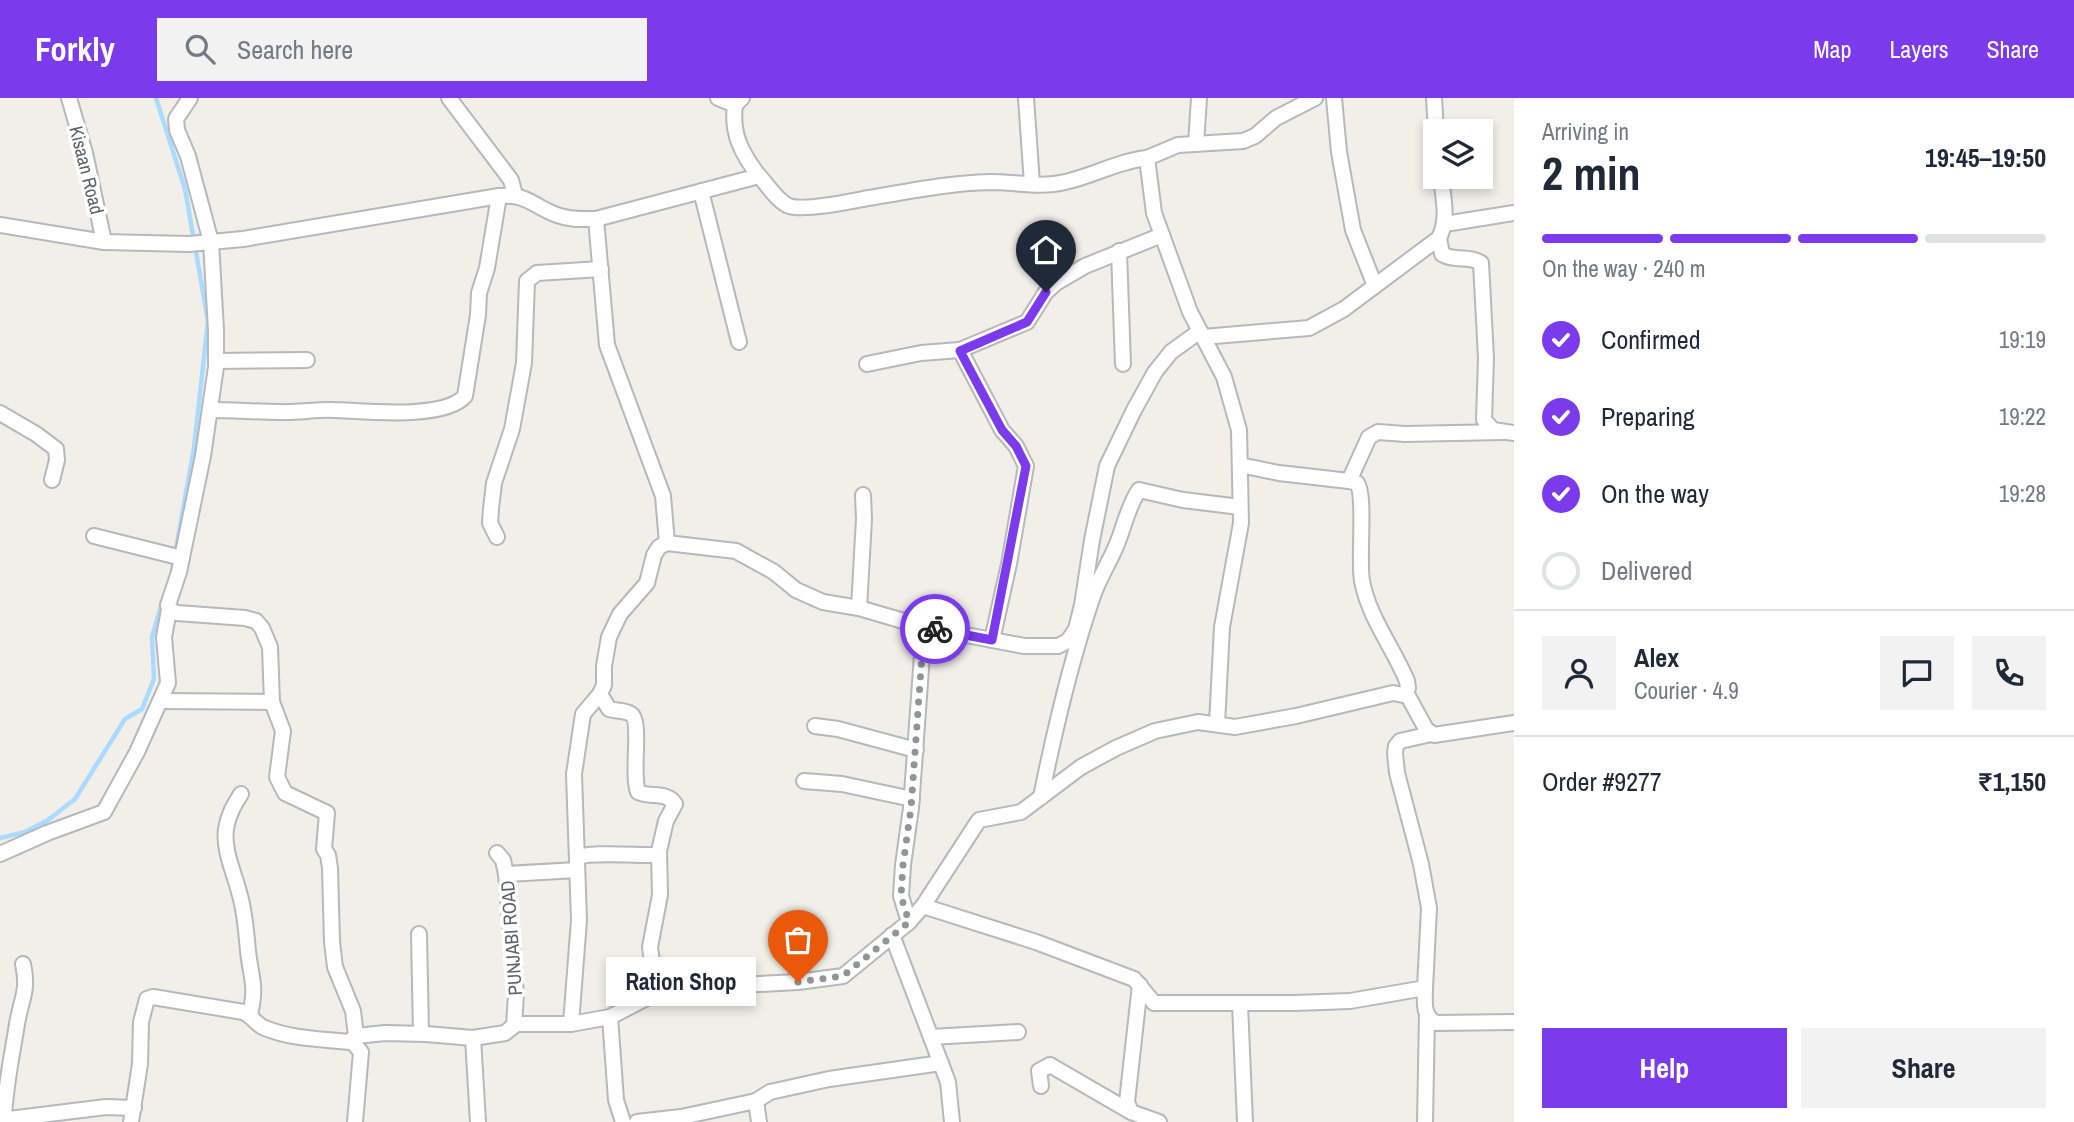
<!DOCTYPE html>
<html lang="en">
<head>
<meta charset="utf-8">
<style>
	:root { --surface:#fff; --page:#f2f2f3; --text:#1f2937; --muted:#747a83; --line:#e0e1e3; --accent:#7c3aed }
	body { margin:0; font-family:"Archivo Narrow",sans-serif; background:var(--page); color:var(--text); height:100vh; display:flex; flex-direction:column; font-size:26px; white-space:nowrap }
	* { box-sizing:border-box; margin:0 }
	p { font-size:23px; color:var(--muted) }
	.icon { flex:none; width:38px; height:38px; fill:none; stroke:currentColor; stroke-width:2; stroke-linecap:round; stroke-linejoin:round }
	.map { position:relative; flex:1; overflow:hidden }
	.side { display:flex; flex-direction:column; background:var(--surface); width:560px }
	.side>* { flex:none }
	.controls { position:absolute; left:1423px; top:21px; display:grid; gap:14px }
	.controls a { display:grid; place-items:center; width:70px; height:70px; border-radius:0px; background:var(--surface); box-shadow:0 4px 10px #0003; font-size:35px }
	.pin { position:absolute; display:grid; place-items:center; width:60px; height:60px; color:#fff; margin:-72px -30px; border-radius:50% 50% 50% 0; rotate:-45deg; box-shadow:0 0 7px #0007 }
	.pin .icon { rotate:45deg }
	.courier { position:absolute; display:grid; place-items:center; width:70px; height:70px; margin:-35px; border:5px solid #7c3aed; border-radius:50%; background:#fff; color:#222; box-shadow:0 2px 9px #0007 }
	.bubble { position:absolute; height:49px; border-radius:0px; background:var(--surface); box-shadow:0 4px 10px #0003; font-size:23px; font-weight:700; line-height:49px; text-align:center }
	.headline em { font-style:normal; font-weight:700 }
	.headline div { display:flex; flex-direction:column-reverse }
	.headline { display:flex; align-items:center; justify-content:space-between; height:119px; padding:0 28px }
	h1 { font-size:46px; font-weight:700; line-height:52px }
	.bar { display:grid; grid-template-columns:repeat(4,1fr); gap:10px 7px; align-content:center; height:84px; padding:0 28px }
	.bar i { height:9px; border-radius:5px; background:var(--line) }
	.bar .on { background:var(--accent) }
	.bar p { grid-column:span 4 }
	.line { display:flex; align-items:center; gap:18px; padding:0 28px; border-top:2px solid var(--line) }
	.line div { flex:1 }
	.round { display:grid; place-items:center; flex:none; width:74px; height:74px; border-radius:0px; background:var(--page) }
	ol { padding:0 28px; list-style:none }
	li { display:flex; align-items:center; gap:21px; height:77px }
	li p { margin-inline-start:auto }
	li .icon { padding:7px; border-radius:50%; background:var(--accent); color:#fff; stroke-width:4 }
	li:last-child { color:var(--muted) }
	li i { width:38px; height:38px; border:4px solid var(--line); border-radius:50% }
	.cta { display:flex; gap:14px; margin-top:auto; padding:14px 28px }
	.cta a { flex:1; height:80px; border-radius:0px; background:var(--accent); color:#fff; font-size:28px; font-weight:700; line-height:80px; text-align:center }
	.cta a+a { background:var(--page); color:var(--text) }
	header { display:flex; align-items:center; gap:42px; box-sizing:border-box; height:98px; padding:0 35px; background:var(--accent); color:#fff }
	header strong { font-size:33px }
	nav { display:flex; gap:38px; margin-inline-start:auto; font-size:24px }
	.search { width:490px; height:63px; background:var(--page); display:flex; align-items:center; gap:18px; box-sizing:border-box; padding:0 24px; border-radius:0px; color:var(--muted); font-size:26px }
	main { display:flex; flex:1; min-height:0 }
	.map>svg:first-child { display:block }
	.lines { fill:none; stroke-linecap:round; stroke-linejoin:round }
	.stream { stroke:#aadaff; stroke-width:4.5 }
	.minor-casing { stroke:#b5b8bc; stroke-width:18 }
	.minor { stroke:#fff; stroke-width:14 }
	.done { stroke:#929495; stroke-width:7; stroke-dasharray:0 12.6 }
	.route { stroke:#7c3aed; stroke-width:9 }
	.labels { text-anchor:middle; stroke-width:7; stroke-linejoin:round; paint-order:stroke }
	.street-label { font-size:19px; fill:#5f6368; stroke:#fff }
</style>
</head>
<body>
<header>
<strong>Forkly</strong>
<div class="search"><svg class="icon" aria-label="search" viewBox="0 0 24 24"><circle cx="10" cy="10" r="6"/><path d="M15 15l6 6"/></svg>Search here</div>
<nav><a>Map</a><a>Layers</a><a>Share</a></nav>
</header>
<main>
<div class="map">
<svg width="1514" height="1024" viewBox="0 0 1514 1024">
	<rect width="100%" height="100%" fill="#f1efe8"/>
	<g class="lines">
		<!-- stream -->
		<g class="stream">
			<polyline points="156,0 185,91 208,223 194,350 172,473"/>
			<polyline points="0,740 25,734 48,722 75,701 125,621 142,611 154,581 152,539 165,495"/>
		</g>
		<defs>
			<g id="minor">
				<polyline points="69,0 85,55 104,144"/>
				<polyline points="190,0 176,21 177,32 188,58 211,144 216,232 216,269 203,358 179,474 168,507 169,512 177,515 245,520 256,523 262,530 270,549 272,604 283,633 277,679 285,695 327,715 324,751 328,757 330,770 332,844 335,869 353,913 356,938"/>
				<polyline points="449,0 511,82 515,97"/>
				<polyline points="718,0 735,7"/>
				<path d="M742,0L735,7C731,36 742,56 759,78"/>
				<polyline points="1026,0 1032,86"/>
				<polyline points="1334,0 1339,54 1353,132 1375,188"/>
				<polyline points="1434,0 1436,33"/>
				<polyline points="1196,46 1199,0"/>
				<polyline points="701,93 739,244"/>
				<polyline points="596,121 607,247 663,398 667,445 736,453 774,474 796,492 823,504 859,510 924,529 1024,548 1058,548 1068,543 1076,531 1082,507 1092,442 1107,368 1134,312 1155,274 1171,254 1200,233"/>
				<polyline points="1445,126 1514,115"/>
				<path d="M0,127L104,144L189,146L243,141L499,98C529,96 532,108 557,117C570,122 583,121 596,121L759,78C768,87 777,103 789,108C803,113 848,104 863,101C905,94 948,85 990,84C1015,84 1041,90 1065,84C1093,78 1118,63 1147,60"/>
				<path d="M1439,140L1442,156C1455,164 1469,157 1481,165L1486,260L1484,322L1493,332L1514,335"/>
				<polyline points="1119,153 1123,266"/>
				<path d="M1203,239L1309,230L1344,211L1439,140C1449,121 1443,100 1441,79"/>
				<polyline points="216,263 307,262"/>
				<polyline points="867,266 921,255 960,252"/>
				<path d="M210,312C234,312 257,314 280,314C298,315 316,311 334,312C365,313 444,322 465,298L478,217L479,195L487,170L499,98"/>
				<polyline points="0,315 36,336 56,351 57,362 52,382"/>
				<polyline points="1240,367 1279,375 1349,383 1369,339 1378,334 1405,336 1503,334"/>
				<path d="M1349,383L1357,385C1366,398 1358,460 1362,483C1369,520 1393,549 1407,583L1408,590L1405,596"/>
				<polyline points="94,438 182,460"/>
				<polyline points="497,439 490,425 491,411 494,385 512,331 524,265 527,183 537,175 601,171"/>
				<polyline points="859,510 864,421 863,397"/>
				<polyline points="992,542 1009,466 1026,368 1016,348 1002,332 960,252 1027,224 1046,194 1056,185 1085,168 1162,137"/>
				<path d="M600,596L609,611C615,613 625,612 631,616C642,623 631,676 638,694C650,700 667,693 675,706L666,723L659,753L660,797L650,849L656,895"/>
				<polyline points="160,603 272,604"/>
				<polyline points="1217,626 1222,529 1241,425 1239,332 1224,279 1190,214 1154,115 1147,60 1178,47 1243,43 1255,38 1276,20 1315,0"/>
				<polyline points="815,628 838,631 916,652"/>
				<polyline points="804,683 842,686 912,701"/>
				<path d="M241,696C234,707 228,717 226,731C223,752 234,774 239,794C245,813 246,833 248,853C251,881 257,886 250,917"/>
				<path d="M1041,699C1055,630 1071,561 1094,495C1100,479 1110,463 1117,446C1124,429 1128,408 1139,392L1183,402L1240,409"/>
				<polyline points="497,755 503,762 506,776 516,896 514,928"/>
				<polyline points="0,756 47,735 104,714 137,654 168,585 164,539 169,512"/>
				<path d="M577,760C587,753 642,758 659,757"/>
				<polyline points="506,776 577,772"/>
				<polyline points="923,808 979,722 1021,714 1081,669 1116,650 1155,633 1198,624 1235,629 1296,618 1393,595 1408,598 1426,631 1434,637 1514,625"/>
				<polyline points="909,824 901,798 903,767 911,710 924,529"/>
				<polyline points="419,836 421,935"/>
				<polyline points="892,837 948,984 952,1024"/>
				<polyline points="1140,887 1127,1004 1131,1014 1159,1024"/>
				<path d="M1425,890C1425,903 1422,918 1436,925L1514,924"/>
				<polyline points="1240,906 1245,1024"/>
				<polyline points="571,926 579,822 574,676 583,616 600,596 604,587 604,568 609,539 620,516 647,485 654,457 659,449 667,445"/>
				<polyline points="931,939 1018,934"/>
				<polyline points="473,940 478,1024"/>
				<polyline points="351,942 361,954 355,1024"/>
				<polyline points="1041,988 1039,973 1050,967 1131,1014"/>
				<polyline points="756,1003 770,994 829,981 941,965"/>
				<path d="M4,1021C5,989 12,958 17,926C21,901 29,893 23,866"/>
				<polyline points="0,1022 106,1009 134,1010"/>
				<path d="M131,1024L140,966L141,924L147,901L153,899L243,914C253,918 256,927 265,930C291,941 322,941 349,944L356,938L385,935L426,936L473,940L505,935L516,926H571L610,919"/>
				<polyline points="623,1024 616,1002 610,919 664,891 798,884 843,878 909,824 923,808 1036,844 1134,881 1154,905 1295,905 1350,903 1425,890 1429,810 1421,766 1397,675 1395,655 1396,648 1400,643 1431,636"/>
				<polyline points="637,1024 681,1019 756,1003 759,1024"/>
				<polyline points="1425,1024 1427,916"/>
			</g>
		</defs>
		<!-- minor casing -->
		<use href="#minor" class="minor-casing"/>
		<!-- minor -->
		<use href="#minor" class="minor"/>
	</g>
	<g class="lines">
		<!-- done -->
		<polyline class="done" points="798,884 843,878 909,824 901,798 903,767 911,710 924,529 935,531"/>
		<!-- route -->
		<polyline class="route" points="935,531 992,542 1026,368 1016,348 1002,332 960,253 1027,224 1046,194"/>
	</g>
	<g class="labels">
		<!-- street labels -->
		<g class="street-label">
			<text transform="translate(87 72) rotate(76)" y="7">Kisaan Road</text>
			<text transform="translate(511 840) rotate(-94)" y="7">PUNJABI ROAD</text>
		</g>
	</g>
</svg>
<div class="controls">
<a><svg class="icon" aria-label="layers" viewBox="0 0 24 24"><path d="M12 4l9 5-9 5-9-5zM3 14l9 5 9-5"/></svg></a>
</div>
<div class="pin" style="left:798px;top:884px;background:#ea580c"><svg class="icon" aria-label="bag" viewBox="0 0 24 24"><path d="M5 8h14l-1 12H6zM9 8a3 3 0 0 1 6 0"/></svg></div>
<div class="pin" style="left:1046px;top:194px;background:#1f2937"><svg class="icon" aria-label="home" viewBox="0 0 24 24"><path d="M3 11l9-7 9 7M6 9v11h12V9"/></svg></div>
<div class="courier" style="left:935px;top:531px"><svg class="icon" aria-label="bike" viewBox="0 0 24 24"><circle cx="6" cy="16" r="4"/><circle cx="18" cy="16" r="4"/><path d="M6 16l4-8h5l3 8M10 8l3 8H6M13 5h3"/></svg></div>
<div class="bubble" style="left:606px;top:859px;width:150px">Ration Shop</div>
</div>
<section class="side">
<div class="headline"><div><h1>2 min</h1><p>Arriving in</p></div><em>19:45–19:50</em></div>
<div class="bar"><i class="on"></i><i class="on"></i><i class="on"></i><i></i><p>On the way · 240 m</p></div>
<ol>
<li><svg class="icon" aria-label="check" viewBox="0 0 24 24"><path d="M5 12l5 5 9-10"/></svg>Confirmed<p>19:19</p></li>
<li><svg class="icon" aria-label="check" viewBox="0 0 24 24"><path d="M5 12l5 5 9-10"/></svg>Preparing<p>19:22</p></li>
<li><svg class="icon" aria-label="check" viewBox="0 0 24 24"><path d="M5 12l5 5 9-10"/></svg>On the way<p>19:28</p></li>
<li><i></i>Delivered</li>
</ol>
<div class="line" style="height:126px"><a class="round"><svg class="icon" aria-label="person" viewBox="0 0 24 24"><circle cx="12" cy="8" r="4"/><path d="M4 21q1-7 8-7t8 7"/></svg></a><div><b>Alex</b><p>Courier · 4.9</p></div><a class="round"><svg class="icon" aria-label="chat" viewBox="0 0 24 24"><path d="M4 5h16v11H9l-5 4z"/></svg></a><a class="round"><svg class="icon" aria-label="phone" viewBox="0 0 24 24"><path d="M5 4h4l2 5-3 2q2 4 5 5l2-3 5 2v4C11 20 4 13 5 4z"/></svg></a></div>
<div class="line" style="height:91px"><div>Order #9277</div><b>₹1,150</b></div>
<div class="cta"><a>Help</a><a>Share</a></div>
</section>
</main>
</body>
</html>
